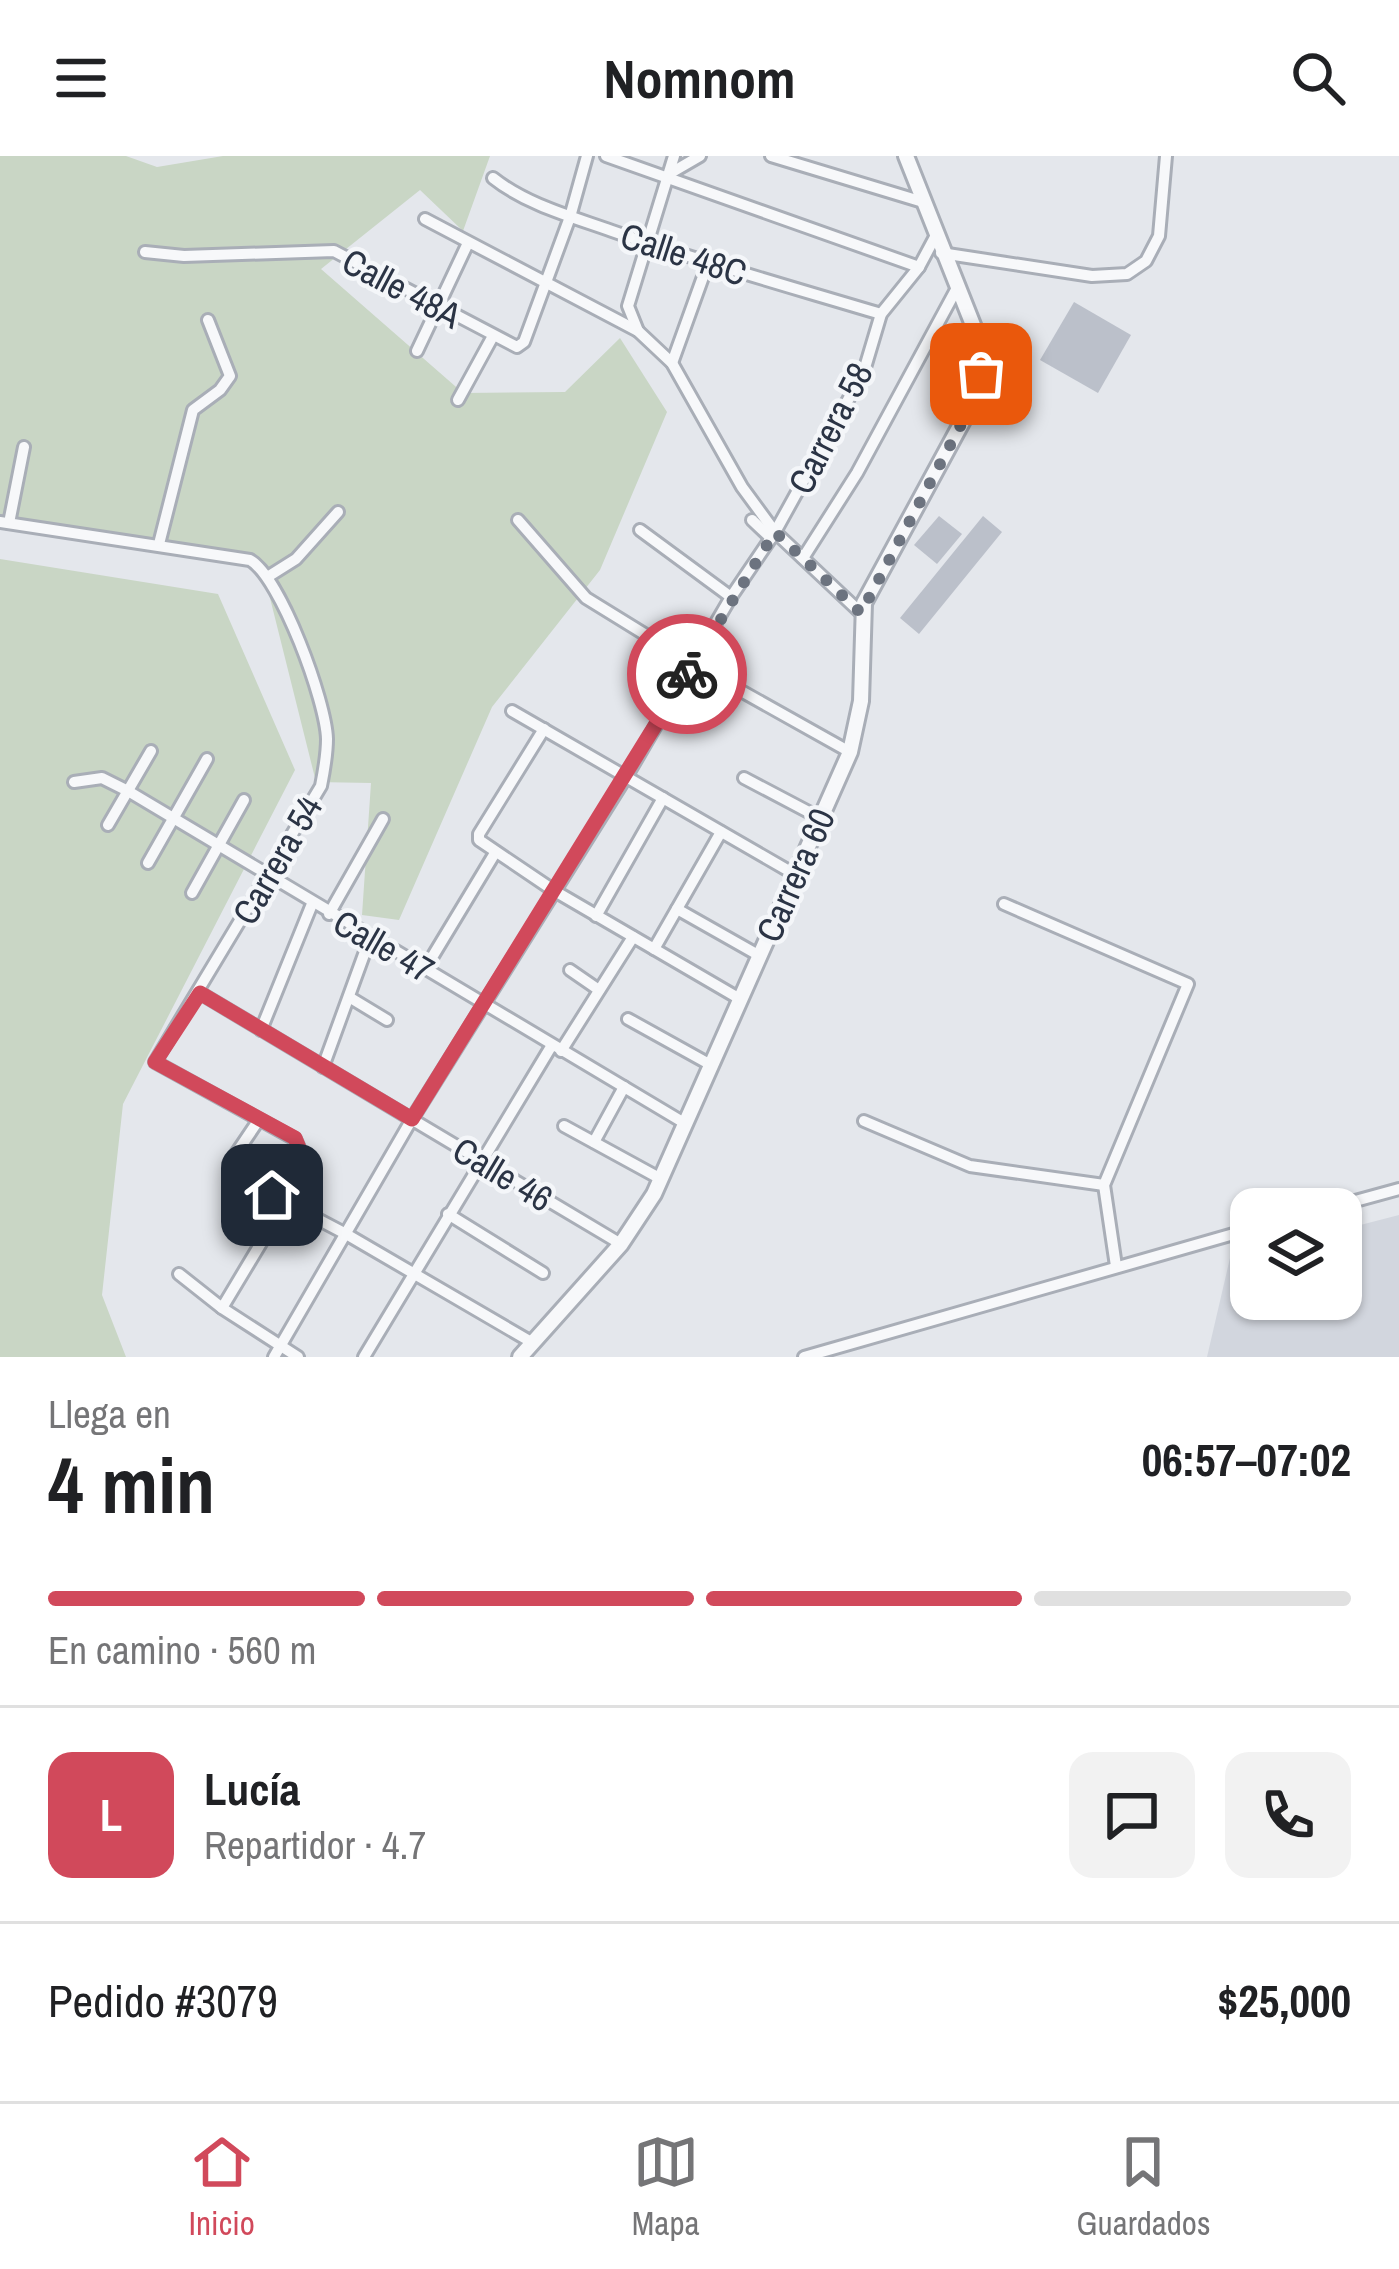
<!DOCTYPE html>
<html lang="es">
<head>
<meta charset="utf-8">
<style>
	:root { --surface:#fff; --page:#f2f2f2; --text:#202124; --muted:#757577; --line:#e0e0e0; --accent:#d1495b }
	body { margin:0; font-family:"Archivo Narrow",sans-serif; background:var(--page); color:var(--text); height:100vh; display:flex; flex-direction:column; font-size:45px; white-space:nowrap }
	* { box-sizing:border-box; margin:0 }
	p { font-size:39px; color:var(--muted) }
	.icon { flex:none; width:66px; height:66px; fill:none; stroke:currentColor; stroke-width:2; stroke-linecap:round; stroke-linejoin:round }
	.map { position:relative; height:1201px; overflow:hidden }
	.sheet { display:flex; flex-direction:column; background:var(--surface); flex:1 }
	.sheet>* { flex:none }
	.tools { position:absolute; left:1230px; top:1032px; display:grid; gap:24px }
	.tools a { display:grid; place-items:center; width:132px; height:132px; border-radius:24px; background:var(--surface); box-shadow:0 3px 9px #0004; font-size:60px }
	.pin { position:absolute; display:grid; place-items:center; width:102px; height:102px; color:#fff; margin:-51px; border-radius:24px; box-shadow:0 6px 18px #0006 }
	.courier { position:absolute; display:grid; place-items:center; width:120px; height:120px; margin:-60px; border:9px solid #d1495b; border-radius:50%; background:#fff; color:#222; box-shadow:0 3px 15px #0007 }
	.headline em { font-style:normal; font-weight:700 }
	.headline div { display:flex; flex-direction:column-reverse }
	.headline { display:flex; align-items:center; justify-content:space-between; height:204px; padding:0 48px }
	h1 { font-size:78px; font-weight:700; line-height:90px }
	.bar { display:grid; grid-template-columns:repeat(4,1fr); gap:18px 12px; align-content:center; height:144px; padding:0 48px }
	.bar i { height:15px; border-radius:9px; background:var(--line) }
	.bar .current { background:var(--accent) }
	.bar p { grid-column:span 4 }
	.line { display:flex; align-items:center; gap:30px; padding:0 48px; border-top:3px solid var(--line) }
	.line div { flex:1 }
	.round { display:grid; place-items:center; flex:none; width:126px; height:126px; border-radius:24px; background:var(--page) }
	header { display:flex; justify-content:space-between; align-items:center; height:156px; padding:0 48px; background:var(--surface); font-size:54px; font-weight:700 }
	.menu { display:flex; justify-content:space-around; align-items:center; height:168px; border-top:3px solid var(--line); background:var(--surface); font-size:33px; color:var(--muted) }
	.menu a { display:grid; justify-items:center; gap:6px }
	.menu .current { color:var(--accent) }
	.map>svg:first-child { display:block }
	.built { fill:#d2d6de }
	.green { fill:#c9d6c5 }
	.building { fill:#bbc0ca }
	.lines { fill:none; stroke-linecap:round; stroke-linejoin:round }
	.minor-casing { stroke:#a9aeb7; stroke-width:16 }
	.tertiary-casing { stroke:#a9aeb7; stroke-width:20 }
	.minor { stroke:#f7f8fa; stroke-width:10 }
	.tertiary { stroke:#f7f8fa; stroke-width:14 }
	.done { stroke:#6c737f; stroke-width:12; stroke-dasharray:0 21.6 }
	.route { stroke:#d1495b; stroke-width:15 }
	.labels { text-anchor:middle; stroke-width:9; stroke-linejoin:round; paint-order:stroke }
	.street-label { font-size:36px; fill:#2b3445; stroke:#f4f6f9 }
</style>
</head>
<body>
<header><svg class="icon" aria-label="menu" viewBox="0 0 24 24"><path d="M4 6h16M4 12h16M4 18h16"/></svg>Nomnom<svg class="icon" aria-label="search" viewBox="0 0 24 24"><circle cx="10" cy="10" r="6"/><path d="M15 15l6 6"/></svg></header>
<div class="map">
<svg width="1399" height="1201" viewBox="0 0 1399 1201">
	<rect width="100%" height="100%" fill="#e4e7ec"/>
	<!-- built -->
	<polygon class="built" points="1399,1059 1399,1201 1207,1201 1230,1102 1251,1097 1251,1143 1341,1143 1341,1074"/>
	<!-- green -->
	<g class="green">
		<polygon points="0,0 126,0 157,11 223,0 490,0 463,75 420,34 321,113 463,237 565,236 620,182 667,256 600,414 492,551 399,764 362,759 371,627 316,626 261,406 160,386 0,363"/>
		<polygon points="0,403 218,438 295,614 123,948 102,1139 126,1201 0,1201"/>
	</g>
	<!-- building -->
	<g class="building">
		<polygon points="1074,146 1131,179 1098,237 1040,204"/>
		<polygon points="939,360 962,378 937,408 914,389"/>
		<polygon points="983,360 1002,376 919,478 900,462"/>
	</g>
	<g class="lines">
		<defs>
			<g id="minor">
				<polyline points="606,0 919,111"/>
				<polyline points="771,0 923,46"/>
				<polyline points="669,18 700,0"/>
				<path d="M493,22C527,49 573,61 612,75C701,106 791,131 881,158"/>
				<polyline points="425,63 638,175 672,207 742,331 775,376 861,457"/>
				<polyline points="145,96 184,100 334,95 517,191 524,186 570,61 587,0"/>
				<polyline points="941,97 1092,120 1127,118 1146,105 1159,80 1166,0"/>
				<polyline points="638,175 628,150 674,0"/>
				<polyline points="417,195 468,87"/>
				<polyline points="672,207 708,107"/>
				<polyline points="458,244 493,180"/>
				<polyline points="518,364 586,442 693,508 850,596"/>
				<polyline points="752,364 771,382"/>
				<path d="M0,366L250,404C281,422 326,546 327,583C327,599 324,615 321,630L155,906L295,983L299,992L272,1039"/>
				<polyline points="9,367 24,291"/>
				<polyline points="640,374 731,441"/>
				<polyline points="159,388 193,254 220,234 230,220 208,164"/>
				<polyline points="803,402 857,317 957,132"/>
				<polyline points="269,420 296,403 338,356"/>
				<polyline points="512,555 796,719"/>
				<polyline points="544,573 479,678 479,684 553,734 740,843"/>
				<polyline points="744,622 820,662"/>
				<polyline points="74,626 102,622 128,635 686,968"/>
				<polyline points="108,669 151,595"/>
				<polyline points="148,707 207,603"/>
				<polyline points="192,737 244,644"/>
				<polyline points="1004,748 1188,828 1104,1029 1116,1110"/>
				<polyline points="677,753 760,800"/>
				<polyline points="329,758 383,663"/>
				<polyline points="596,760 663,642"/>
				<polyline points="654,793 721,676"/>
				<polyline points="425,813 495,697"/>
				<polyline points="570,814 599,834"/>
				<polyline points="200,837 621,1088"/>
				<polyline points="349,841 387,864"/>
				<polyline points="628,863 711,909"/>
				<polyline points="261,874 312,748"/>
				<polyline points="561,895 633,781"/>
				<polyline points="323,911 370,782"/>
				<polyline points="258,965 229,1008 230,1017 346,1078 533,1187"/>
				<polyline points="864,965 970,1010 1104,1029"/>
				<polyline points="564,970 661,1023"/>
				<polyline points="594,986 624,931"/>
				<polyline points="1326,1053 1399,1033"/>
				<polyline points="448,1058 543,1117"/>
				<polyline points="179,1118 222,1152 298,1201"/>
				<polyline points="222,1152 285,1047"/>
				<polyline points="274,1201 412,963 626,621 731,441 775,376 864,215 881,158 919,111 935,81"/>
				<polyline points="364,1201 552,889"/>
				<polyline points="804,1201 1251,1073"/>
			</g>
			<polyline id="tertiary" points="520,1201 621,1088 654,1038 850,596 861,545 864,447 973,246 981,218 975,174 906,0"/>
		</defs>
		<!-- minor casing -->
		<use href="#minor" class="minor-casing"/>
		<!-- tertiary casing -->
		<use href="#tertiary" class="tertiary-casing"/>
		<!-- minor -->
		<use href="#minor" class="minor"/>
		<!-- tertiary -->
		<use href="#tertiary" class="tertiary"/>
	</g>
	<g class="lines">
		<!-- done -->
		<polyline class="done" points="687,518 775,376 861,457 973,246 981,218"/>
		<!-- route -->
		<polyline class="route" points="272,1039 299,992 295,982 155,906 200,837 412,963 687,518"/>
	</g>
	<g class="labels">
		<!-- street labels -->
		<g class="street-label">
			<text transform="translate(684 98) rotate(18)" y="13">Calle 48C</text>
			<text transform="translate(402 132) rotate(28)" y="13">Calle 48A</text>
			<text transform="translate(830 272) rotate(-63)" y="13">Carrera 58</text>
			<text transform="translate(277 704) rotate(-60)" y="13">Carrera 54</text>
			<text transform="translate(795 719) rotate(-66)" y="13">Carrera 60</text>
			<text transform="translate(384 790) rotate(30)" y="13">Calle 47</text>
			<text transform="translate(503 1018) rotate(31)" y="13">Calle 46</text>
		</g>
	</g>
</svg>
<div class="tools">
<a><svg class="icon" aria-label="layers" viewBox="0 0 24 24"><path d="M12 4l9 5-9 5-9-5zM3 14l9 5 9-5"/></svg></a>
</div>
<div class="pin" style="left:981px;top:218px;background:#ea580c"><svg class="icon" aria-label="bag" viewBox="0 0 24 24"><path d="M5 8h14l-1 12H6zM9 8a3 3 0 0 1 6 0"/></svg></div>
<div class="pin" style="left:272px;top:1039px;background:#1f2937"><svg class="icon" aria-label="home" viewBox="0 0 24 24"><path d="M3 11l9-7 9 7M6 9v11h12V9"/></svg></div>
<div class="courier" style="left:687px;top:518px"><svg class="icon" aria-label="bike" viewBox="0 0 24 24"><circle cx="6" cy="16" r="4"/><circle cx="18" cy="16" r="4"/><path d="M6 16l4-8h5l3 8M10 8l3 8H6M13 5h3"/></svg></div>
</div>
<section class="sheet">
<div class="headline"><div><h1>4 min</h1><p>Llega en</p></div><em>06:57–07:02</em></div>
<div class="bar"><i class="current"></i><i class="current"></i><i class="current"></i><i></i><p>En camino · 560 m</p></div>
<div class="line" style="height:216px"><b class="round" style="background:var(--accent);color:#fff">L</b><div><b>Lucía</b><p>Repartidor · 4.7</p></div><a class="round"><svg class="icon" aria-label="chat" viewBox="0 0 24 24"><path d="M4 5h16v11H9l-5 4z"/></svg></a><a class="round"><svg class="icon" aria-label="phone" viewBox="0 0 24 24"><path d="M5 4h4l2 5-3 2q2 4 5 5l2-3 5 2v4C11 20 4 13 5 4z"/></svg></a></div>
<div class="line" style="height:156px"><div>Pedido #3079</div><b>$25,000</b></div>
</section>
<nav class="menu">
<a class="current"><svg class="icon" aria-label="home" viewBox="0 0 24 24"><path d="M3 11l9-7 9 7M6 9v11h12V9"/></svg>Inicio</a>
<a><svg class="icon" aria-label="map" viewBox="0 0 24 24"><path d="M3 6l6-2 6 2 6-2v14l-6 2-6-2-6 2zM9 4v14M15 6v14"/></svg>Mapa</a>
<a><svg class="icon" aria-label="saved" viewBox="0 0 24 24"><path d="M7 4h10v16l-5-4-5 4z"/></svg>Guardados</a>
</nav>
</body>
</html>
